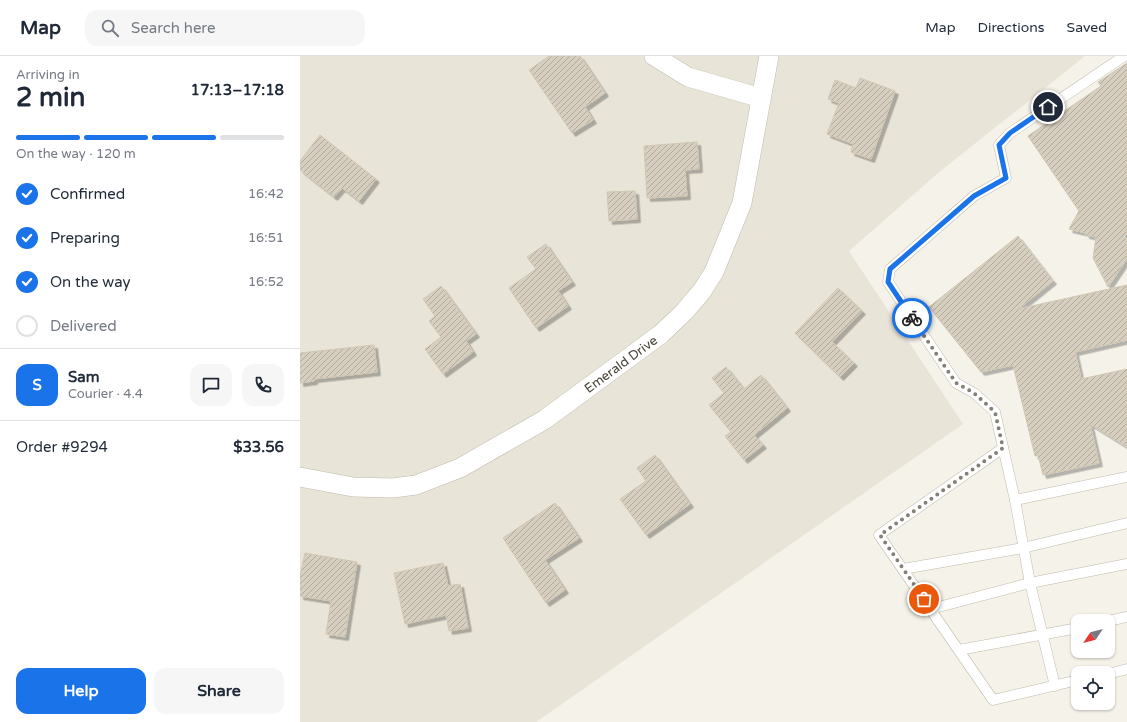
<!DOCTYPE html>
<html lang="en">
<head>
<meta charset="utf-8">
<style>
	:root { --surface:#fff; --page:#f6f6f7; --text:#1f2937; --muted:#747a83; --line:#e0e1e3; --accent:#1a73e8 }
	body { margin:0; font-family:"Varela Round",sans-serif; background:var(--page); color:var(--text); height:100vh; display:flex; flex-direction:column; font-size:15px; white-space:nowrap }
	* { box-sizing:border-box; margin:0 }
	p { font-size:13px; color:var(--muted) }
	.icon { flex:none; width:22px; height:22px; fill:none; stroke:currentColor; stroke-width:2; stroke-linecap:round; stroke-linejoin:round }
	.map { position:relative; flex:1; overflow:hidden }
	.panel { display:flex; flex-direction:column; background:var(--surface); width:300px }
	.panel>* { flex:none }
	.needle { width:26px; rotate:235deg }
	.controls { position:absolute; left:771px; top:558px; display:grid; gap:8px }
	.controls a { display:grid; place-items:center; width:44px; height:44px; border-radius:8px; background:var(--surface); box-shadow:0 1px 3px #0004; font-size:20px }
	.pin { position:absolute; display:grid; place-items:center; width:34px; height:34px; color:#fff; margin:-17px; border:2px solid #fff; border-radius:50%; box-shadow:0 1px 4px #0007 }
	.courier { position:absolute; display:grid; place-items:center; width:40px; height:40px; margin:-20px; border:3px solid #1a73e8; border-radius:50%; background:#fff; color:#222; box-shadow:0 1px 5px #0007 }
	.overview em { font-style:normal; font-weight:700 }
	.overview div { display:flex; flex-direction:column-reverse }
	.overview { display:flex; align-items:center; justify-content:space-between; height:68px; padding:0 16px }
	h1 { font-size:26px; font-weight:700; line-height:30px }
	.bar { display:grid; grid-template-columns:repeat(4,1fr); gap:6px 4px; align-content:center; height:48px; padding:0 16px }
	.bar i { height:5px; border-radius:3px; background:var(--line) }
	.bar .current { background:var(--accent) }
	.bar p { grid-column:span 4 }
	.line { display:flex; align-items:center; gap:10px; padding:0 16px; border-top:1px solid var(--line) }
	.line div { flex:1 }
	.round { display:grid; place-items:center; flex:none; width:42px; height:42px; border-radius:12px; background:var(--page) }
	ol { padding:0 16px; list-style:none }
	li { display:flex; align-items:center; gap:12px; height:44px }
	li p { margin-inline-start:auto }
	li .icon { padding:4px; border-radius:50%; background:var(--accent); color:#fff; stroke-width:4 }
	li:last-child { color:var(--muted) }
	li i { width:22px; height:22px; border:2px solid var(--line); border-radius:50% }
	.cta { display:flex; gap:8px; margin-top:auto; padding:8px 16px }
	.cta a { flex:1; height:46px; border-radius:12px; background:var(--accent); color:#fff; font-size:16px; font-weight:700; line-height:46px; text-align:center }
	.cta a+a { background:var(--page); color:var(--text) }
	header { display:flex; align-items:center; gap:24px; box-sizing:border-box; height:56px; padding:0 20px; background:var(--surface); border-bottom:1px solid var(--line) }
	header strong { font-size:19px }
	nav { display:flex; gap:22px; margin-inline-start:auto; font-size:14px }
	.search { width:280px; height:36px; background:var(--page); display:flex; align-items:center; gap:10px; box-sizing:border-box; padding:0 14px; border-radius:12px; color:var(--muted); font-size:15px }
	main { display:flex; flex:1; min-height:0 }
	.map>svg:first-child { display:block }
	.residential { fill:#e8e4d7 }
	.building { fill:url(#building-hatch); stroke:#d0c7b2; filter:url(#shadow) }
	.lines { fill:none; stroke-linecap:round; stroke-linejoin:round }
	.lane-casing { stroke:#c0baac; stroke-width:11 }
	.street-casing { stroke:#c0baac; stroke-width:20 }
	.lane { stroke:#fff; stroke-width:10 }
	.street { stroke:#fff; stroke-width:19 }
	.done { stroke:#848075; stroke-width:4; stroke-dasharray:0 7.2 }
	.route { stroke:#1a73e8; stroke-width:5 }
	.labels { text-anchor:middle; stroke-width:3.5; stroke-linejoin:round; paint-order:stroke }
	.street-label { font-size:13px; fill:#484337; stroke:#fff }
</style>
</head>
<body>
<header>
<strong>Map</strong>
<div class="search"><svg class="icon" aria-label="search" viewBox="0 0 24 24"><circle cx="10" cy="10" r="6"/><path d="M15 15l6 6"/></svg>Search here</div>
<nav><a>Map</a><a>Directions</a><a>Saved</a></nav>
</header>
<main>
<section class="panel">
<div class="overview"><div><h1>2 min</h1><p>Arriving in</p></div><em>17:13–17:18</em></div>
<div class="bar"><i class="current"></i><i class="current"></i><i class="current"></i><i></i><p>On the way · 120 m</p></div>
<ol>
<li><svg class="icon" aria-label="check" viewBox="0 0 24 24"><path d="M5 12l5 5 9-10"/></svg>Confirmed<p>16:42</p></li>
<li><svg class="icon" aria-label="check" viewBox="0 0 24 24"><path d="M5 12l5 5 9-10"/></svg>Preparing<p>16:51</p></li>
<li><svg class="icon" aria-label="check" viewBox="0 0 24 24"><path d="M5 12l5 5 9-10"/></svg>On the way<p>16:52</p></li>
<li><i></i>Delivered</li>
</ol>
<div class="line" style="height:72px"><b class="round" style="background:var(--accent);color:#fff">S</b><div><b>Sam</b><p>Courier · 4.4</p></div><a class="round"><svg class="icon" aria-label="chat" viewBox="0 0 24 24"><path d="M4 5h16v11H9l-5 4z"/></svg></a><a class="round"><svg class="icon" aria-label="phone" viewBox="0 0 24 24"><path d="M5 4h4l2 5-3 2q2 4 5 5l2-3 5 2v4C11 20 4 13 5 4z"/></svg></a></div>
<div class="line" style="height:52px"><div>Order #9294</div><b>$33.56</b></div>
<div class="cta"><a>Help</a><a>Share</a></div>
</section>
<div class="map">
<svg width="827" height="666" viewBox="0 0 827 666">
	<defs>
		<pattern id="building-hatch" width="6" height="6" patternUnits="userSpaceOnUse"><rect width="6" height="6" fill="#d6cebf"/><path d="M-1 1l2-2M0 6l6-6M5 7l2-2" fill="none" stroke="#b0a99c"/></pattern>
		<filter id="shadow"><feDropShadow dx="3.5" dy="3.5" stdDeviation="0" flood-color="#0004"/></filter>
	</defs>
	<rect width="100%" height="100%" fill="#f4f2e9"/>
	<!-- residential -->
	<polygon class="residential" points="0,0 785,0 638,117 549,195 663,368 236,666 0,666"/>
	<!-- building -->
	<g class="building">
		<polygon points="249,0 280,0 305,37 285,51 293,64 272,77 229,14"/>
		<polygon points="827,7 827,177 825,180 827,188 826,204 808,231 793,202 796,181 786,179 786,177 769,173 779,155 728,80 801,30 798,26"/>
		<polygon points="560,22 595,35 571,103 551,96 553,88 527,78 539,47 528,43 535,24 556,32"/>
		<polygon points="20,79 76,123 59,145 42,132 34,141 0,114 0,105"/>
		<polygon points="397,86 399,113 385,114 387,140 347,142 344,90"/>
		<polygon points="335,135 337,163 309,165 307,136"/>
		<polygon points="718,180 753,225 718,253 827,229 827,284 775,296 781,323 827,313 827,391 790,368 799,407 743,419 738,399 735,400 713,309 681,316 629,251"/>
		<polygon points="246,188 272,226 258,235 268,250 236,272 209,232 236,213 227,201"/>
		<polygon points="141,230 176,278 166,285 173,296 143,318 125,293 141,281 129,265 135,260 123,243"/>
		<polygon points="538,232 562,255 532,286 554,307 540,321 495,277"/>
		<polygon points="74,289 77,316 14,323 14,325 0,327 0,297"/>
		<polygon points="426,311 444,333 461,319 487,352 454,379 463,389 444,404 425,380 431,376 409,349 424,337 412,322"/>
		<polygon points="355,399 390,448 346,479 320,443 346,425 337,412"/>
		<polygon points="255,447 279,482 245,504 265,534 246,547 203,482"/>
		<polygon points="5,497 57,506 45,581 26,578 31,545 0,540 0,516 1,516"/>
		<polygon points="143,507 148,530 160,528 168,572 149,575 146,559 105,568 94,517"/>
	</g>
	<g class="lines">
		<defs>
			<g id="lane">
				<polyline points="824,0 710,77 699,89 706,122 674,140 590,213 588,226 656,327 674,337 695,356 715,444 827,421"/>
				<polyline points="703,392 579,479 693,644 778,624"/>
				<polyline points="715,444 730,527 755,630"/>
				<polyline points="603,513 723,492 827,467"/>
				<polyline points="631,553 730,527 827,508"/>
				<polyline points="808,565 827,561"/>
				<polyline points="659,594 778,572"/>
				<polyline points="808,618 827,613"/>
			</g>
			<g id="street">
				<polyline points="354,0 388,21 461,42"/>
				<path id="s1" d="M0,421L53,431L93,432L116,429L160,412L244,364L361,278L384,256L402,235L414,216L442,147L469,0"/>
			</g>
		</defs>
		<!-- lane casing -->
		<use href="#lane" class="lane-casing"/>
		<!-- street casing -->
		<use href="#street" class="street-casing"/>
		<!-- lane -->
		<use href="#lane" class="lane"/>
		<!-- street -->
		<use href="#street" class="street"/>
	</g>
	<g class="lines">
		<!-- done -->
		<polyline class="done" points="612,262 656,327 674,337 695,356 703,392 580,479 624,543"/>
		<!-- route -->
		<polyline class="route" points="612,262 588,226 590,213 674,140 706,122 699,89 710,77 748,51"/>
	</g>
	<g class="labels">
		<!-- street labels -->
		<g class="street-label">
			<text dy="5" stroke="none"><textPath href="#s1" startOffset="356">Emerald Drive</textPath></text>
		</g>
	</g>
</svg>
<div class="controls">
<a><svg class="needle" viewBox="-14 -14 28 28"><path d="M0-13l5 13h-10z" fill="#e53935"/><path d="M0 13l5-13h-10z" fill="#747a83"/></svg></a>
<a><svg class="icon" aria-label="locate" viewBox="0 0 24 24"><circle cx="12" cy="12" r="6"/><path d="M12 2v4M12 18v4M2 12h4M18 12h4"/></svg></a>
</div>
<div class="pin" style="left:624px;top:543px;background:#ea580c"><svg class="icon" aria-label="bag" viewBox="0 0 24 24"><path d="M5 8h14l-1 12H6zM9 8a3 3 0 0 1 6 0"/></svg></div>
<div class="pin" style="left:748px;top:51px;background:#1f2937"><svg class="icon" aria-label="home" viewBox="0 0 24 24"><path d="M3 11l9-7 9 7M6 9v11h12V9"/></svg></div>
<div class="courier" style="left:612px;top:262px"><svg class="icon" aria-label="bike" viewBox="0 0 24 24"><circle cx="6" cy="16" r="4"/><circle cx="18" cy="16" r="4"/><path d="M6 16l4-8h5l3 8M10 8l3 8H6M13 5h3"/></svg></div>
</div>
</main>
</body>
</html>
